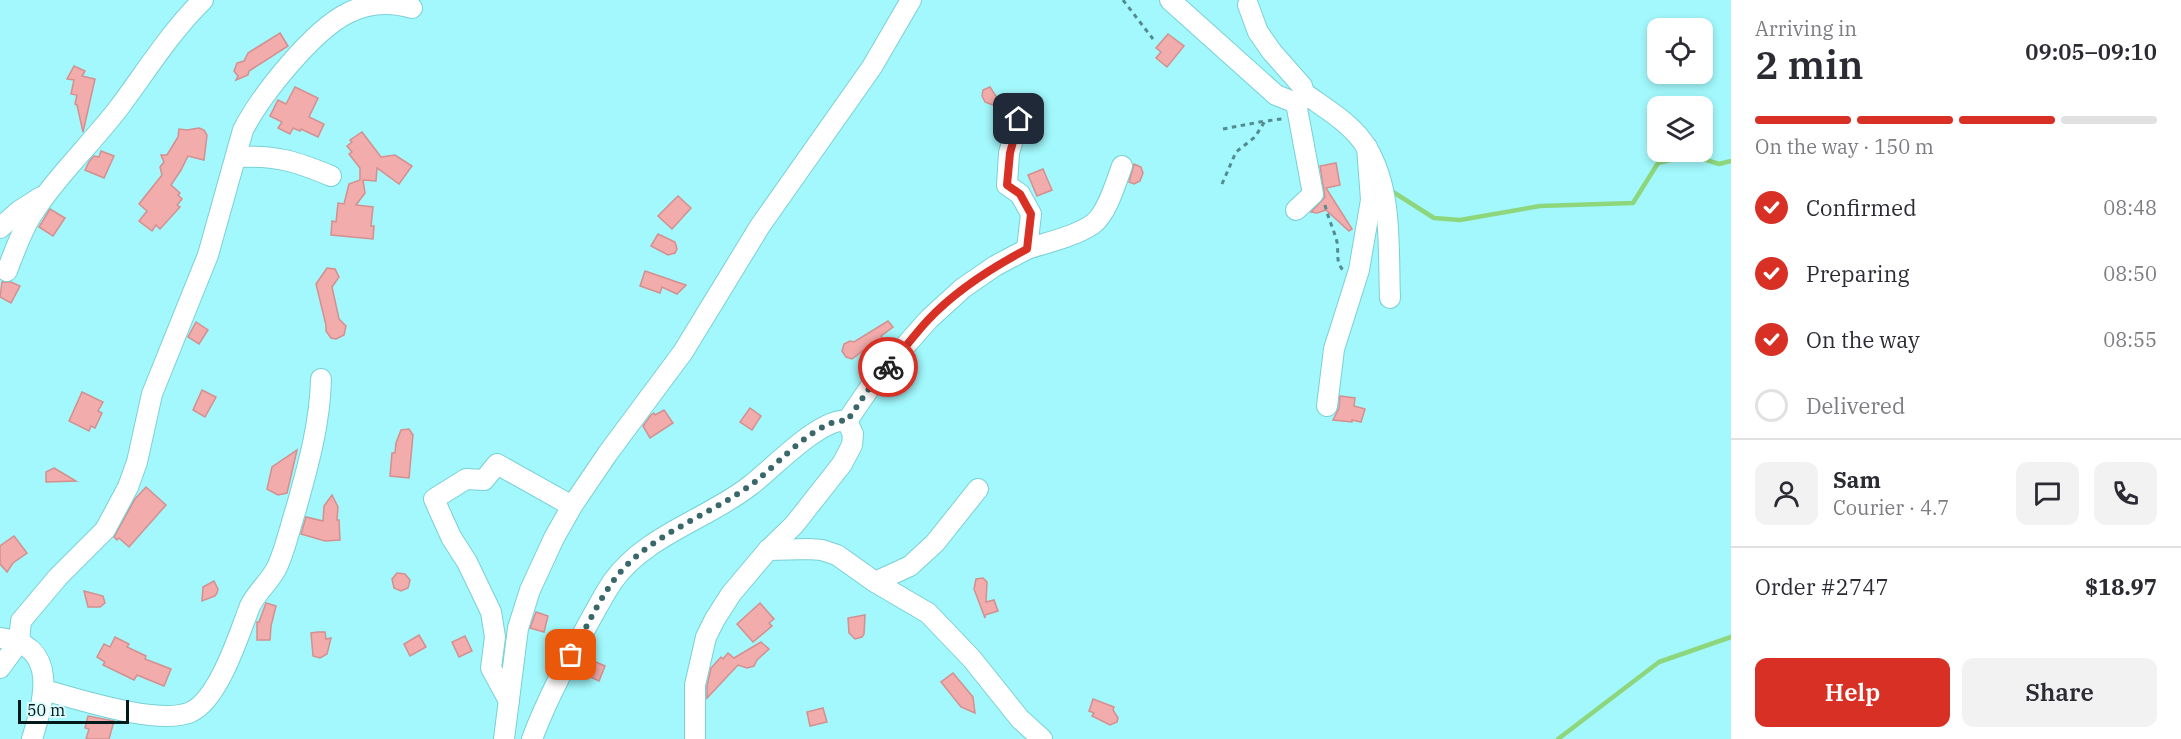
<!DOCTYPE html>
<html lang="en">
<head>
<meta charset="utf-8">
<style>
	:root { --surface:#fff; --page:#f2f2f3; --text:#2b2b33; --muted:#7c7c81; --line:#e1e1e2; --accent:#d93025 }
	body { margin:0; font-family:"IBM Plex Serif",serif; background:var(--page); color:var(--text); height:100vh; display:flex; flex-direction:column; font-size:22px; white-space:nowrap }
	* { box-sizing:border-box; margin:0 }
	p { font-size:20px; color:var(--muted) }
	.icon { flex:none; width:33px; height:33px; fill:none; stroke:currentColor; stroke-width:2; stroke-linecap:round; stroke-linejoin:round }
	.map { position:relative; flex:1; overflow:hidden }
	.sheet { display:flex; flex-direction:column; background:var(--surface); width:450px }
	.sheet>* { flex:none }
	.controls { position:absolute; left:1647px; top:18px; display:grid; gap:12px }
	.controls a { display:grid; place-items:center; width:66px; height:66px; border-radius:12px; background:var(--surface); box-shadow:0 3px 9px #0003; font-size:30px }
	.scale { position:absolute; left:18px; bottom:15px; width:111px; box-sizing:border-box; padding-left:6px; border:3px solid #001a1b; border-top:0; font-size:16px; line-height:21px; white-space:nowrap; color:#001a1b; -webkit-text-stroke:4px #dbfbfd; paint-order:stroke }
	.pin { position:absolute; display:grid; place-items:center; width:51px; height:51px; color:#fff; margin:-26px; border-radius:12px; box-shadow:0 3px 9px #0006 }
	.courier { position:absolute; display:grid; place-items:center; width:60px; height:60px; margin:-30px; border:4px solid #d93025; border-radius:50%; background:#fff; color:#222; box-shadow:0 2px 8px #0007 }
	.overview em { font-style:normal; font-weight:600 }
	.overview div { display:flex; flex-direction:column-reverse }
	.overview { display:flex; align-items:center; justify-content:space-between; height:102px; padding:0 24px }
	h1 { font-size:39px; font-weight:600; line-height:45px }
	.bar { display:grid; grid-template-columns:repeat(4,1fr); gap:9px 6px; align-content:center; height:72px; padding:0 24px }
	.bar i { height:8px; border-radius:4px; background:var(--line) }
	.bar .current { background:var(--accent) }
	.bar p { grid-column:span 4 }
	.line { display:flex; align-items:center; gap:15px; padding:0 24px; border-top:2px solid var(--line) }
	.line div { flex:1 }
	.round { display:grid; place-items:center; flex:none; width:63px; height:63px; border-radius:12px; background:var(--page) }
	ol { padding:0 24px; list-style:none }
	li { display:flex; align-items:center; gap:18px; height:66px }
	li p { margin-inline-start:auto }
	li .icon { padding:6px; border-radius:50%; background:var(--accent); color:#fff; stroke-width:4 }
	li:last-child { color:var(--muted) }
	li i { width:33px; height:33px; border:3px solid var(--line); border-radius:50% }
	.button { display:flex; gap:12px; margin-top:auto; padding:12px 24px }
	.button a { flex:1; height:69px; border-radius:12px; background:var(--accent); color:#fff; font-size:24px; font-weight:600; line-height:69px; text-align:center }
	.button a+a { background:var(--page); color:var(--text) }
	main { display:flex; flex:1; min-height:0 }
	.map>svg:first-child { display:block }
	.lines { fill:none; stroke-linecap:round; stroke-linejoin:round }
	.stream { stroke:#8ed67c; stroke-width:4.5 }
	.building { fill:#f3acac; stroke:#d48f8f; stroke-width:1.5 }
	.minor-casing { stroke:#7ad0d4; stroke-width:22 }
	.path { stroke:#538c8f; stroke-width:3; stroke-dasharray:4.5 4.5; stroke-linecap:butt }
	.minor { stroke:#fff; stroke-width:20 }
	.done { stroke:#39686a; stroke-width:6; stroke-dasharray:0 10.8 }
	.route { stroke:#d93025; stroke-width:8 }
</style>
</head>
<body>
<main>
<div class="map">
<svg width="1731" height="739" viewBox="0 0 1731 739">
	<rect width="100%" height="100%" fill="#a2f8fc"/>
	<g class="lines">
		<!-- stream -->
		<g class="stream">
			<polyline points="1390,190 1434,218 1460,220 1540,206 1633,203 1658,163 1691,155 1719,164 1731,161"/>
			<polyline points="1558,739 1659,662 1731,637"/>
		</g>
	</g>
	<!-- building -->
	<g class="building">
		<polygon points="280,33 288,46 249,71 248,75 236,80 238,76 234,71 237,63 244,61 248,53"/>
		<polygon points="1168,34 1184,46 1167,67 1156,58 1161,52 1156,48"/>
		<polygon points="74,66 85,71 82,76 95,79 83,132 77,105 75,104 77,95 71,94 74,80 67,79"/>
		<polygon points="295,87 318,98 309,117 324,124 318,137 301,129 300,131 293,128 290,134 278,128 282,122 270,116 278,100 286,104"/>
		<polygon points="990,87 1005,110 985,102 982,96 983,90"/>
		<polygon points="199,128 204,130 207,135 204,160 188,156 181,170 171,185 180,193 178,195 182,199 177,205 180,207 160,229 156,225 152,231 139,221 147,211 139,204 162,175 160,167 164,162 161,155 167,155 178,137 179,129 187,130"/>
		<polygon points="362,132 381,157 395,155 412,166 399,184 377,168 376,181 363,180 365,193 356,205 373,207 371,226 374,226 373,239 331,235 332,221 336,222 338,203 344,204 349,184 360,180 360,168 349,154 352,152 347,146 352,142 350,140"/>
		<polygon points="101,151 114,156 104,178 85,170 89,162 94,156 99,157"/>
		<polygon points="1336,163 1340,185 1326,188 1352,229 1349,231 1326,210 1317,213 1311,212 1325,197 1320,166"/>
		<polygon points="1134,164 1141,167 1143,173 1140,181 1134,184 1129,182"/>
		<polygon points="1043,169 1052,190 1037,196 1028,175"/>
		<polygon points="678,196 691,208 672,229 658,216"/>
		<polygon points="50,209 65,218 53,236 39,227"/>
		<polygon points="658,234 675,242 677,249 675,253 668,255 651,246"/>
		<polygon points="327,268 335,269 339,277 332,287 339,319 346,326 344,335 336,339 331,338 326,331 326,325 316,284"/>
		<polygon points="645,271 674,281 686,285 677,294 662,287 660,293 640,286"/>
		<polygon points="2,282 11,282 20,286 11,303 0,297"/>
		<polygon points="888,321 893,327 881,336 884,341 874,347 872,344 852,359 846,357 842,351 844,344 850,341 854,342"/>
		<polygon points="196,322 208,330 199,344 188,337"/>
		<polygon points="202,390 216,397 205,417 193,410"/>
		<polygon points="82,392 103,402 98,411 102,413 95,428 91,426 89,431 69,421"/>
		<polygon points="1340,396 1355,398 1354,406 1365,409 1361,422 1352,420 1352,422 1333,420 1339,408"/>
		<polygon points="750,408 761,416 752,430 740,422"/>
		<polygon points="664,410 673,423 650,438 643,426 651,415 654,413 655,415"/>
		<polygon points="409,429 413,435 409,478 390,476 392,453 395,453 396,443 401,430"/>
		<polygon points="297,450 287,493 278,495 267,489 272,467"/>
		<polygon points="54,468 76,481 46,482 46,472"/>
		<polygon points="146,487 166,505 129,547 119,538 117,540 114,537 135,499"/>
		<polygon points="332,495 338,507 337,520 339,520 340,540 325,541 301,534 306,517 323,521 324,506"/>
		<polygon points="14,536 27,553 13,563 7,572 0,564 0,546"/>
		<polygon points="397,573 405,574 410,580 408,588 401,591 394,588 392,579"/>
		<polygon points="983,578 987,582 986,602 994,600 998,611 985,615 985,618 974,589 976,579"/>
		<polygon points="214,581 218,589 217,593 215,596 202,601 203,587"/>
		<polygon points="84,591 103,596 105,603 100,607 88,607"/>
		<polygon points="266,603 276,606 271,626 270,640 257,640 257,622 259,622"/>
		<polygon points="760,603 774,619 769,623 772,626 753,642 737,624"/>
		<polygon points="536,612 548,616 544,632 530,628"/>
		<polygon points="865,615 864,634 862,637 855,639 849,633 848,618"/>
		<polygon points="318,632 325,632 326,639 331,638 327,654 320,658 313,656 311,633"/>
		<polygon points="419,635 426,647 410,656 404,644"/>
		<polygon points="465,636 472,651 459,657 452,642"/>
		<polygon points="115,637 129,644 127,647 146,656 145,659 171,669 164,686 137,675 134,680 103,665 105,662 97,657 104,644 110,647"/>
		<polygon points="761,642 769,649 757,660 754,666 747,668 738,665 707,698 707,686 711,668 721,657 723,659 728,653 734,658"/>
		<polygon points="591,660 605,666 599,681 584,674"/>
		<polygon points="953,673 973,697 975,713 961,707 941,682"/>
		<polygon points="1093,699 1114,707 1113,710 1118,718 1117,722 1110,725 1092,716 1094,713 1089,711"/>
		<polygon points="823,708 827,722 810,726 807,712"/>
		<polygon points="88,716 114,721 109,739 86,739 89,729 85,728"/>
	</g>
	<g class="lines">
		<defs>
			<g id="minor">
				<polyline points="1170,0 1276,95 1296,103 1302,100 1304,93 1302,86 1272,52 1258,32 1248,5"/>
				<path d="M1304,93C1326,109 1353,124 1367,148C1393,191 1388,249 1390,298"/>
				<polyline points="1296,103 1313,194 1296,210"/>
				<path d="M236,157C276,155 295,161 331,176"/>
				<polyline points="0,228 19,211 41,197"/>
				<path d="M1027,249C1048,242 1074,237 1093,224C1107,214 1116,182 1122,166"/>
				<path d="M7,271C14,252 21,233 31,216C56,177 90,145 118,109C145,73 171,31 203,0"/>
				<polyline points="1327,406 1334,349 1359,270 1371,200 1367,147"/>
				<polyline points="847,421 875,380 929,319 963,288 995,266 1027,249 1031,214 1020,194 1007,185 1009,153 1019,119 1017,104"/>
				<polyline points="768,550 809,549 822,550 837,555 875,582 928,613 972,659 1020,719 1042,739"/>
				<polyline points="875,582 910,566 935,543 978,489"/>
				<path d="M0,638C60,645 44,700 32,739"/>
				<path d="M0,668L19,642L21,621L58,577L105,530L128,487L137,462L152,394L208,255L243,130C261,95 313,30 348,13C368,3 391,2 412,8"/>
				<path d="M44,690C78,699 159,726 191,712C219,699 239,634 250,606C257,591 272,580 278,565C286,547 290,527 296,509C308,466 320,424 321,379"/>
				<polyline points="509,701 491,668 495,637 491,612 467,562 451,537 434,499 466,479 484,480 497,464 572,506"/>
				<polyline points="504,739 518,628 530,590 554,538 572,506 608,453 683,352 760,226 872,67 911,0"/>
				<path d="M532,739C547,699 567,662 588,624C596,610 604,594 613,581C646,535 708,519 751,485C772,469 822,416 847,421L853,434L852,445L842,464L794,525L768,550L731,594L715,619L706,637L695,685V739"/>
			</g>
		</defs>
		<!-- minor casing -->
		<use href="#minor" class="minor-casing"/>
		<!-- path -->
		<g class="path">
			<polyline points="1123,0 1153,39"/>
			<polyline points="1223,129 1265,121"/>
			<polyline points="1222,184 1236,152 1255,137 1265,121 1282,119"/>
			<path d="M1325,205C1328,218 1334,230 1337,242C1339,253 1335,261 1343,270"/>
		</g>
		<!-- minor -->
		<use href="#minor" class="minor"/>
	</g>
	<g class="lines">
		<!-- done -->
		<path class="done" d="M571,655C589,624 604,586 630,562C667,527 721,510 761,477C780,461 822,416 847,421L875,380L888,367"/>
		<!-- route -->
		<path class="route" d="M888,367C902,352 914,335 928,320C956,290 991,268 1027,249L1031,214L1020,194L1007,185L1010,153L1019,119"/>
	</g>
</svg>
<div class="controls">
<a><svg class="icon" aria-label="locate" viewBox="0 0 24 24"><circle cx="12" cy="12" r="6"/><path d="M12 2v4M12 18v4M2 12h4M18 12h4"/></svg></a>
<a><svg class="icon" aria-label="layers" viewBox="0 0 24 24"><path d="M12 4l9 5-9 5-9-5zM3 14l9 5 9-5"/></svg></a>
</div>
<div class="scale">50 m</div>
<div class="pin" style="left:571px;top:655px;background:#ea580c"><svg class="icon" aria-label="bag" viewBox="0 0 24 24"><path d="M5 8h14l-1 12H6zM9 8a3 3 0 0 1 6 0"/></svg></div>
<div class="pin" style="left:1019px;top:119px;background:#1f2937"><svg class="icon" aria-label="home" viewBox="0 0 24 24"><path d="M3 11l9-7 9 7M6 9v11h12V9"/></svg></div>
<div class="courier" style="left:888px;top:367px"><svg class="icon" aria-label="bike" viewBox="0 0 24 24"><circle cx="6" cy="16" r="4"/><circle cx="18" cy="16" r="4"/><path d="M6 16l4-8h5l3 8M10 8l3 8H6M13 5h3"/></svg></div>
</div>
<section class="sheet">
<div class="overview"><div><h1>2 min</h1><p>Arriving in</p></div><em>09:05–09:10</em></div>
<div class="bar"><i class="current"></i><i class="current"></i><i class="current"></i><i></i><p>On the way · 150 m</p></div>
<ol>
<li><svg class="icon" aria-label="check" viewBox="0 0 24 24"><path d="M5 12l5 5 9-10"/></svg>Confirmed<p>08:48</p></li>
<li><svg class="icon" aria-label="check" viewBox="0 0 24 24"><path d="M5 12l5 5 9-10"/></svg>Preparing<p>08:50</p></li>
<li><svg class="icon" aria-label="check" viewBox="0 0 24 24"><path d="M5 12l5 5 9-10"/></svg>On the way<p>08:55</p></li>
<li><i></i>Delivered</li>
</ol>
<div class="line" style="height:108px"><a class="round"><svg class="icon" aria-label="person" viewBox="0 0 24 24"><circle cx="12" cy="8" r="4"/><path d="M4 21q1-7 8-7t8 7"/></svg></a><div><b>Sam</b><p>Courier · 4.7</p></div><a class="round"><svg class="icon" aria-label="chat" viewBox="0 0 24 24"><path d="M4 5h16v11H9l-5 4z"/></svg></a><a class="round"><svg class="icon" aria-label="phone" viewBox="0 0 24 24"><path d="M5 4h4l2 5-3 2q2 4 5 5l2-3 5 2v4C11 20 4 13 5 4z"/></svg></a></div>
<div class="line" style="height:78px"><div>Order #2747</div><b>$18.97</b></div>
<div class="button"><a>Help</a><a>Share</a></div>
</section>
</main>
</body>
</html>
